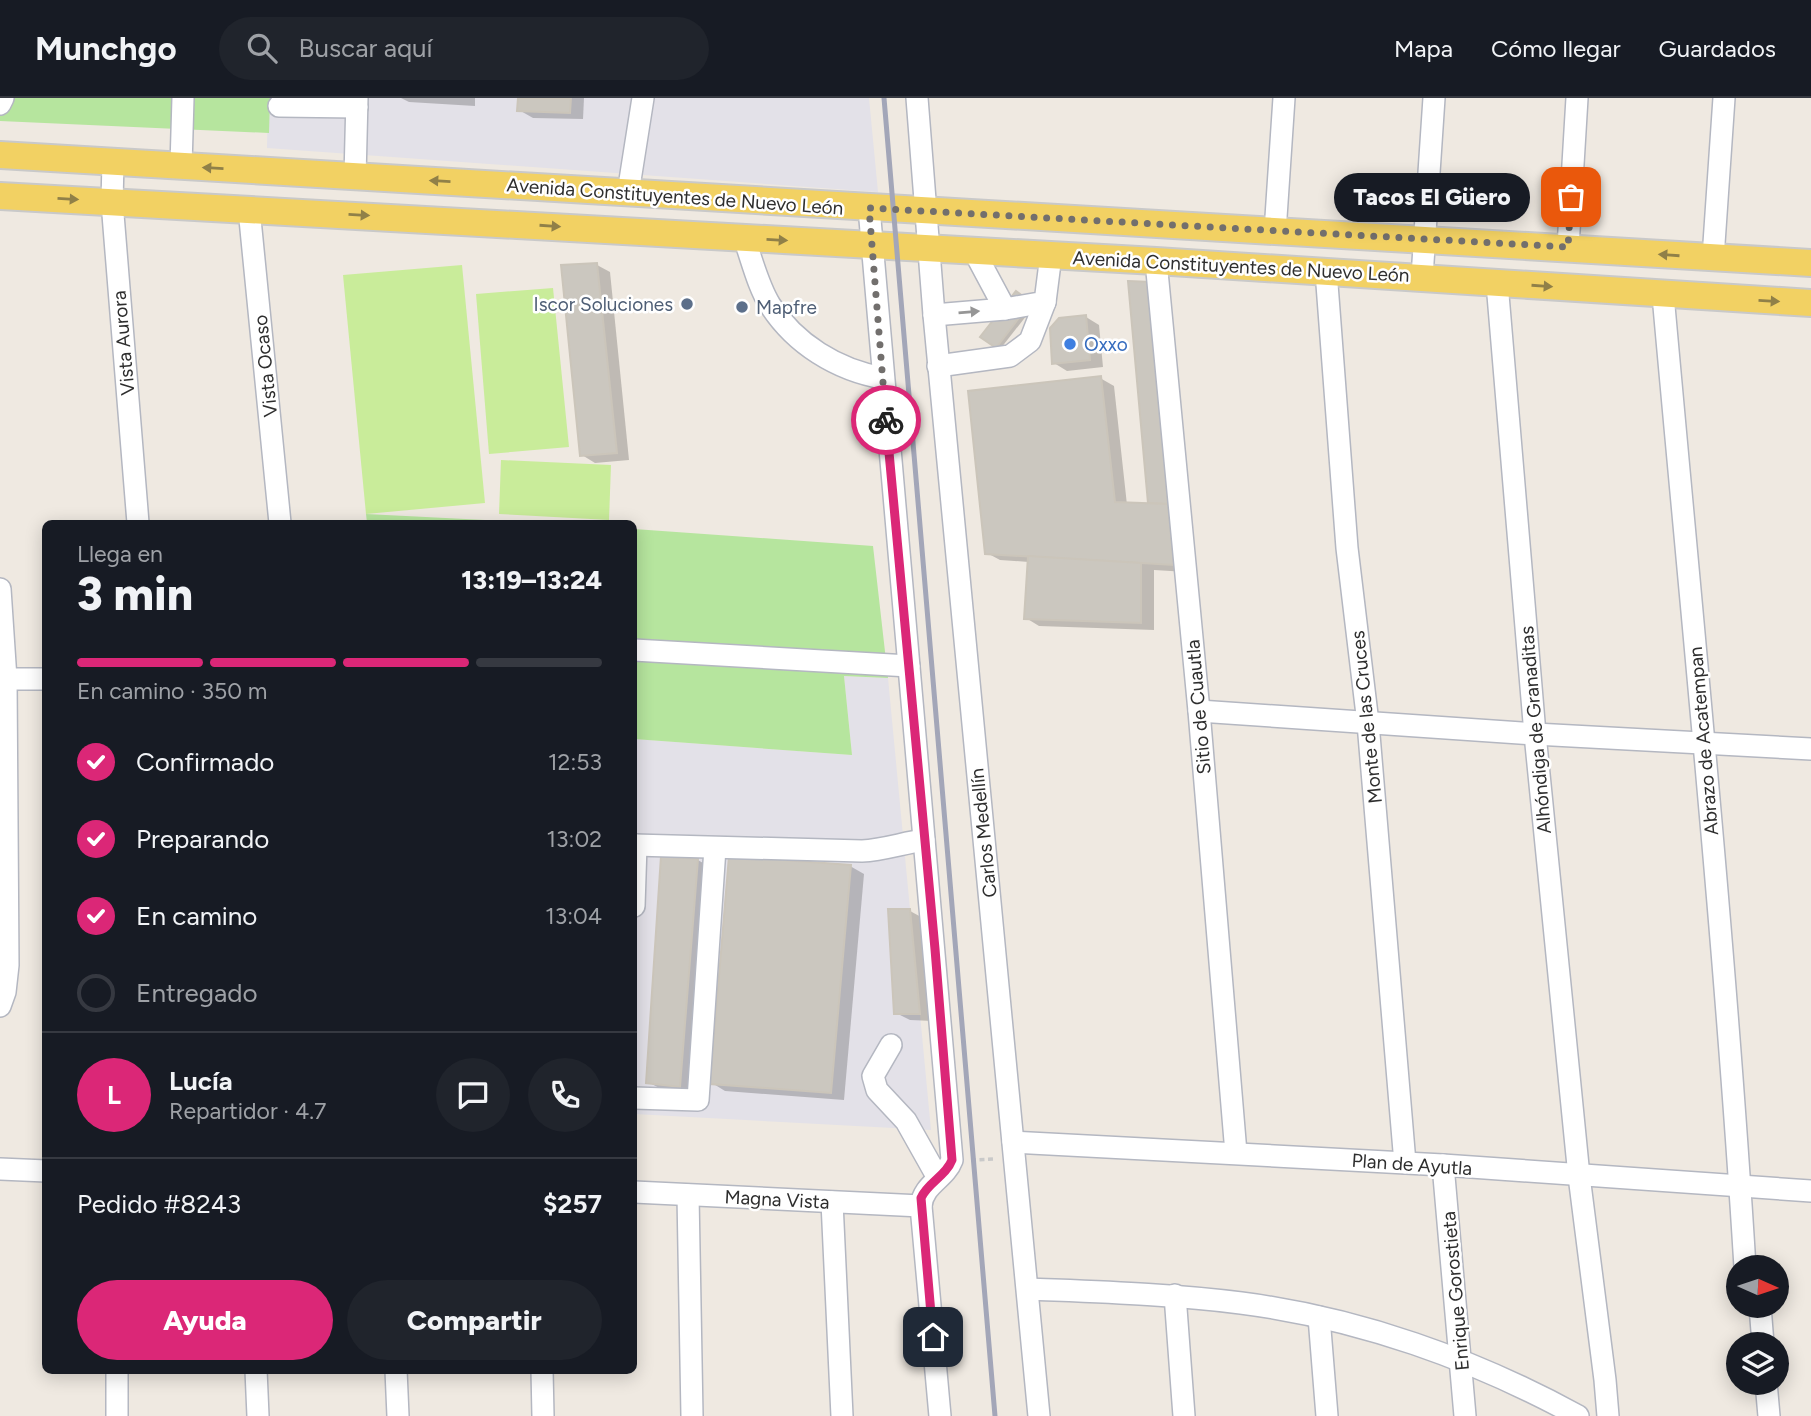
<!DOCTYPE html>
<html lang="es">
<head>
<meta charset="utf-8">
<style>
	:root { --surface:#171b24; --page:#20242c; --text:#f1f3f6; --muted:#9ea1a6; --line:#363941; --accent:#db2777 }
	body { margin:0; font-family:Figtree,sans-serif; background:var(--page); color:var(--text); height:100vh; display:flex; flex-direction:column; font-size:26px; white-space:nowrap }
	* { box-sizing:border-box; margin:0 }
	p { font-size:23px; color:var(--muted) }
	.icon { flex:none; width:38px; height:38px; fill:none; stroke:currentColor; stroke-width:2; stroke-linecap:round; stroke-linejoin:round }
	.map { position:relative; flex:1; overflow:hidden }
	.side { position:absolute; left:42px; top:422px; width:595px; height:854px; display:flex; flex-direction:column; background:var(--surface); border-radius:10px; box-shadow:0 4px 18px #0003 }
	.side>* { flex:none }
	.needle { width:46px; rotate:93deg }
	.buttons { position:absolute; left:1726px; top:1157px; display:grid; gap:14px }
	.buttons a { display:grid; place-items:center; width:63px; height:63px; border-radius:50%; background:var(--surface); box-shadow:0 4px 18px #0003; font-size:35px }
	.pin { position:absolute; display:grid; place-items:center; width:60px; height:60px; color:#fff; margin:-30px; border-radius:14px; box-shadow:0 4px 10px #0006 }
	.courier { position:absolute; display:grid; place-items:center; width:70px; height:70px; margin:-35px; border:5px solid #db2777; border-radius:50%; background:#fff; color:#222; box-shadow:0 2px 9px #0007 }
	.bubble { position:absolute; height:49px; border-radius:24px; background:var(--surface); box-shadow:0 4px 18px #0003; font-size:23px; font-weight:800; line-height:49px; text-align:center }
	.headline em { font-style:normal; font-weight:800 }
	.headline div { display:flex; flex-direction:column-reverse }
	.headline { display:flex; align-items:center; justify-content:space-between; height:119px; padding:0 35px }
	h1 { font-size:46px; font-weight:800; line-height:52px }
	.bar { display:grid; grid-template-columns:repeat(4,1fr); gap:10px 7px; align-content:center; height:84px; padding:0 35px }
	.bar i { height:9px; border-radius:5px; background:var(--line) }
	.bar .current { background:var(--accent) }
	.bar p { grid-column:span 4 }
	.line { display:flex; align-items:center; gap:18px; padding:0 35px; border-top:2px solid var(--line) }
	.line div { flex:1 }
	.round { display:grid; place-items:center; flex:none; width:74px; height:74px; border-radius:37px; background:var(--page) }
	ol { padding:0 35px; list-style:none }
	li { display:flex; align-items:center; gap:21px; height:77px }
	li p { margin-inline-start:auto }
	li .icon { padding:7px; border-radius:50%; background:var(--accent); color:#fff; stroke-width:4 }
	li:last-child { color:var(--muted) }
	li i { width:38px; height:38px; border:4px solid var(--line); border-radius:50% }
	.action { display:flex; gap:14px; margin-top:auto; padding:14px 35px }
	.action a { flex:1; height:80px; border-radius:42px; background:var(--accent); color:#fff; font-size:28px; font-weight:800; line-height:80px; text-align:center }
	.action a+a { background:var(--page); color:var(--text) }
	header { display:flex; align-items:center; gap:42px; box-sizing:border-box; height:98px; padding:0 35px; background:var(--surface); border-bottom:2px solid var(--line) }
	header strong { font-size:33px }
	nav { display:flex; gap:38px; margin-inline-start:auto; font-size:24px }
	.search { width:490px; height:63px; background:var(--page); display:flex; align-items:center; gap:18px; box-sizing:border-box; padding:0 24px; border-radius:38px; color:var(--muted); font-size:26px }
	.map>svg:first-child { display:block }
	.industrial { fill:#e3e1e8 }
	.green { fill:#b6e59e }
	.pitch { fill:#c9ec9a }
	.shadow { fill:#0003 }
	.building { fill:#cbc7bf; stroke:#cbc5ba; stroke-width:2 }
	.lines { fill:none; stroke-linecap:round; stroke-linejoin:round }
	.minor-casing { stroke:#b4b7c1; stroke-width:24 }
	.major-casing { stroke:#c9c9c9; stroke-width:30 }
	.path { stroke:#c9c9c9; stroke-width:3.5; stroke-dasharray:5 3.5; stroke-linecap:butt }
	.minor { stroke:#fff; stroke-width:21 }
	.major { stroke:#f2d163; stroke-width:26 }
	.rail { stroke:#a3a6b8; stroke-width:5 }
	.oneway { fill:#908048 }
	.oneway2 { fill:#969696 }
	.done { stroke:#726f6d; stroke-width:7; stroke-dasharray:0 12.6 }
	.route { stroke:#db2777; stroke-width:9 }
	.service-dot { fill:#5c6f8a; stroke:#fff; stroke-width:2.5 }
	.shop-dot { fill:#3f7fe0; stroke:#fff; stroke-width:2.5 }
	.labels { text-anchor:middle; stroke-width:5; stroke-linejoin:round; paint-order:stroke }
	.street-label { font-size:19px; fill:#2e2e2e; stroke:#fff }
	.service-label { font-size:19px; fill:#4e5e75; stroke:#fff; text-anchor:end }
	.shop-label { font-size:19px; fill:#366cbe; stroke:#fff; text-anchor:start }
</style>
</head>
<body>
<header>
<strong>Munchgo</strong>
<div class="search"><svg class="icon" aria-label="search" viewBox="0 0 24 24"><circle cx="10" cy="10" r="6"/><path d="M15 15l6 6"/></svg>Buscar aquí</div>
<nav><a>Mapa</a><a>Cómo llegar</a><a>Guardados</a></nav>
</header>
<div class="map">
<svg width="1811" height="1318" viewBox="0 0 1811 1318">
	<rect width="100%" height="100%" fill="#efe9e1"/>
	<!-- industrial -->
	<g class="industrial">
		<polygon points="268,0 869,0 878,94 267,50"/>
		<polygon points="844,578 888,580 931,1032 634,1016 634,641 852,657"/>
	</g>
	<!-- green -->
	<g class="green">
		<polygon points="0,0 270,0 269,35 0,23"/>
		<polygon points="366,416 544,425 367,425"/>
		<polygon points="634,431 873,448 888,580 844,578 852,657 634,641"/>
	</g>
	<!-- pitch -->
	<g class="pitch">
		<polygon points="462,167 485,405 366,416 343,177"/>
		<polygon points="553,190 569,349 489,356 476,196"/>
		<polygon points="501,362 611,367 609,422 499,416"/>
	</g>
	<!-- shadow -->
	<g class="shadow">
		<polygon points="401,0 475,0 475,8 409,4"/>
		<polygon points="520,0 584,0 583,21 533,20 519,12"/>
		<polygon points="597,167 610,174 629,362 595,365 582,357"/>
		<polygon points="1130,185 1187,474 1154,472 1154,532 1039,528 1026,520 1029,464 1000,462 987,455 1100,280 1114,288 1127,407 1150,407"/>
		<polygon points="1034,208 1001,250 983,238"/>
		<polygon points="1086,219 1099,227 1103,269 1067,273 1054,265"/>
		<polygon points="698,762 711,770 693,995 661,991 648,984"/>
		<polygon points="634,763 640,766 634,878"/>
		<polygon points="850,768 864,776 844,1002 725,993 712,985"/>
		<polygon points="910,813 923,820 933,923 910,922 896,915"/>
	</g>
	<!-- building -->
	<g class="building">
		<polygon points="518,0 571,0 570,15 517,13"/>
		<polygon points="597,165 617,355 580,358 561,167"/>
		<polygon points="1128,183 1151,184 1168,406 1148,405"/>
		<polygon points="1016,193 1031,204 996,250 980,239"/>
		<polygon points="1086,217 1090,262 1052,266 1050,230 1059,220"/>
		<polygon points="1101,278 1115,404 1168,406 1174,467 985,456 968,293"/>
		<polygon points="1028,458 1141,465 1141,525 1024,521"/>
		<polygon points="661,758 698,761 680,989 646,985"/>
		<polygon points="729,758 851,767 831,995 710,986"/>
		<polygon points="888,811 910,811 920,916 894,916"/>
	</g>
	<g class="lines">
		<defs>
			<g id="minor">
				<polyline points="917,0 934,217 1039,1318"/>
				<polyline points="0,6 3,0"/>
				<polyline points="279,8 357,9"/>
				<polyline points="113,64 112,104 138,425"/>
				<polyline points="181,68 183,0"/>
				<polyline points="355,79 357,0"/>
				<polyline points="628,95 643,0"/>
				<path d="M869,110L952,1062C945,1081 923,1086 921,1108L940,1318"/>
				<polyline points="249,111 280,425"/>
				<polyline points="1275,134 1284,0"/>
				<path d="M744,140C752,162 758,188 770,207C795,246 837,272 883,280"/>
				<polyline points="1568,149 1577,0"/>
				<polyline points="974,153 1005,211"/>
				<polyline points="1713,160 1724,0"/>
				<polyline points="1156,163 1199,613 1236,1055"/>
				<polyline points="1326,173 1347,450 1368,625 1405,1065"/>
				<polyline points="1422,179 1434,0"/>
				<polyline points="1497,185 1535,636 1579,1078 1605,1282 1608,1318"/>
				<path d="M1663,197C1692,521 1725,844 1745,1169"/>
				<polyline points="934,217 1005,211 1045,204 1051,157"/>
				<polyline points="938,268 1010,258 1030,243 1045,204"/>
				<polyline points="0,491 6,581 8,867 5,894 0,908"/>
				<polyline points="634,552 909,568"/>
				<polyline points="0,581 46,581"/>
				<polyline points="1199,613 1535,636 1811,651"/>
				<path d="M634,747L862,753C883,752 903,745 924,742"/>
				<polyline points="634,808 636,747"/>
				<polyline points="891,947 873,978 877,992 906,1023 938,1080"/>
				<polyline points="634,1000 698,1002 715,750"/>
				<polyline points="1013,1044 1443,1067 1811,1093"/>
				<polyline points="1443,1067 1465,1318"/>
				<polyline points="0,1071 46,1073"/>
				<polyline points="634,1094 921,1108"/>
				<polyline points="688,1097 692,1318"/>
				<polyline points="832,1104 842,1318"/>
				<path d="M1028,1191C1099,1194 1170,1196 1241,1205C1358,1220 1474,1261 1578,1318"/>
				<polyline points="1175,1197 1184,1318"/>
				<polyline points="1760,1208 1763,1246"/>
				<polyline points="1319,1219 1327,1318"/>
				<polyline points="256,1272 258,1318"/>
				<polyline points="396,1272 398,1318"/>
				<polyline points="542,1272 543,1318"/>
				<polyline points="1766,1284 1769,1318"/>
				<polyline points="117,1318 117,1272"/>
			</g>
			<g id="major">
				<polyline points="0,57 1811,165"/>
				<polyline points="0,98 1156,163 1811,205"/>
			</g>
		</defs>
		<!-- minor casing -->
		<use href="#minor" class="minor-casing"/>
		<!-- major casing -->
		<use href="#major" class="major-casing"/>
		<!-- path -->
		<polyline class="path" points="971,1062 995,1061"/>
		<!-- minor -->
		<use href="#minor" class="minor"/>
		<!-- major -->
		<use href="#major" class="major"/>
		<!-- rail -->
		<polyline class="rail" points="884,0 995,1318"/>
	</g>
	<!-- one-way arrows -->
	<defs><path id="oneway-solid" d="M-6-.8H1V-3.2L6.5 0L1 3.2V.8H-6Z" transform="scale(1.75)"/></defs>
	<g class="oneway">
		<use href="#oneway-solid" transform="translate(213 70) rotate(-177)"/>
		<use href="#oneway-solid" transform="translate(440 83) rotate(-177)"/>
		<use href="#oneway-solid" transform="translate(68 101) rotate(3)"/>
		<use href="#oneway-solid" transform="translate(359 117) rotate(3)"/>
		<use href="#oneway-solid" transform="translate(550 128) rotate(4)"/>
		<use href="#oneway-solid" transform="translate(777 142) rotate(3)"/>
		<use href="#oneway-solid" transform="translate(1669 157) rotate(-176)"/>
		<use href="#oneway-solid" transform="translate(1542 188) rotate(4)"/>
		<use href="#oneway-solid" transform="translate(1769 203) rotate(3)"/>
	</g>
	<use class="oneway2" href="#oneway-solid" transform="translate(969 214) rotate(-5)"/>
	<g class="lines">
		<!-- done -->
		<polyline class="done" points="886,322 869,110 1568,149 1571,99"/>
		<!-- route -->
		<path class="route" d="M886,322L935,851L952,1062C946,1078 927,1085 921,1100L933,1239"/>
	</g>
	<!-- markers -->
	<g class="service-dot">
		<circle cx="687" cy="206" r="7"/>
		<circle cx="742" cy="209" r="7"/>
	</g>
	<circle class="shop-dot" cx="1070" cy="246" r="7"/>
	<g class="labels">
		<!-- street labels -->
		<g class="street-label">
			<text transform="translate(675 98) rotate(4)" y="7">Avenida Constituyentes de Nuevo León</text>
			<text transform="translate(1241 168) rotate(3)" y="7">Avenida Constituyentes de Nuevo León</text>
			<text transform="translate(123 245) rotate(-95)" y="7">Vista Aurora</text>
			<text transform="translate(265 268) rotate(-96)" y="7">Vista Ocaso</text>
			<text transform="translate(1198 609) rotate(-95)" y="7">Sitio de Cuautla</text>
			<text transform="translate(1366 619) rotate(-96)" y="7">Monte de las Cruces</text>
			<text transform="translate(1535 632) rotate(-95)" y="7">Alhóndiga de Granaditas</text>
			<text transform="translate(1703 643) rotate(-95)" y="7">Abrazo de Acatempan</text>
			<text transform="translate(983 735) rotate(-96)" y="7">Carlos Medellín</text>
			<text transform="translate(1412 1066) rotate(4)" y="7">Plan de Ayutla</text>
			<text transform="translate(777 1101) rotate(3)" y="7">Magna Vista</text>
			<text transform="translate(1455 1193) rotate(-95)" y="7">Enrique Gorostieta</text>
		</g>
		<!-- service labels -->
		<g class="service-label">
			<text x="673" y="213">Iscor Soluciones</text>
			<text x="756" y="216" text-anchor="start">Mapfre</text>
		</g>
		<!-- shop labels -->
		<g class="shop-label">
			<text x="1084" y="253">Oxxo</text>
		</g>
	</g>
</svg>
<div class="buttons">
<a><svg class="needle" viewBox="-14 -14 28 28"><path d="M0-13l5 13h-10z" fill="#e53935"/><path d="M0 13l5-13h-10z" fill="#9ea1a6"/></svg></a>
<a><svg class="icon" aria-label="layers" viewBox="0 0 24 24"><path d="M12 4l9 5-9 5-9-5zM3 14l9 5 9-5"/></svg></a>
</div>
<div class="pin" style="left:1571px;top:99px;background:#ea580c"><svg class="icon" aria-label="bag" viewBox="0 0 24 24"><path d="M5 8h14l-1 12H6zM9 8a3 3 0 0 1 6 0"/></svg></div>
<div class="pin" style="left:933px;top:1239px;background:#1f2937"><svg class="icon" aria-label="home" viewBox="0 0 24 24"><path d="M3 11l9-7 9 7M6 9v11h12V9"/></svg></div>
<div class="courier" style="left:886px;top:322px"><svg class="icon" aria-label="bike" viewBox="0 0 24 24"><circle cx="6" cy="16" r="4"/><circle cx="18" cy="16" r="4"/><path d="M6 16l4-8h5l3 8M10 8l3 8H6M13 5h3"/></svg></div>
<div class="bubble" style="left:1334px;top:75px;width:196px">Tacos El Güero</div>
<section class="side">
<div class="headline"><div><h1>3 min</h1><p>Llega en</p></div><em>13:19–13:24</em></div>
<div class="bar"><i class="current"></i><i class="current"></i><i class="current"></i><i></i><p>En camino · 350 m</p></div>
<ol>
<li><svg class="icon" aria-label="check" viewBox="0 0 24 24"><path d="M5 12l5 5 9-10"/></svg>Confirmado<p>12:53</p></li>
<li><svg class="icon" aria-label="check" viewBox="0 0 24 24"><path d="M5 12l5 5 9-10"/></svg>Preparando<p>13:02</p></li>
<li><svg class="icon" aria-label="check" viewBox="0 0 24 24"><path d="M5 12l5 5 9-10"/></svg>En camino<p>13:04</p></li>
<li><i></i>Entregado</li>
</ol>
<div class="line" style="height:126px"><b class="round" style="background:var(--accent);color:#fff">L</b><div><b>Lucía</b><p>Repartidor · 4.7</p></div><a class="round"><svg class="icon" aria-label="chat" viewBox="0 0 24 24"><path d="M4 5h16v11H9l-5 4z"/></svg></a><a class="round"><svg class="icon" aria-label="phone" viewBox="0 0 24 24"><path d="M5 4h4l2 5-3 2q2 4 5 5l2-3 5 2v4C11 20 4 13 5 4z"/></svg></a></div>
<div class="line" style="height:91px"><div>Pedido #8243</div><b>$257</b></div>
<div class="action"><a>Ayuda</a><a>Compartir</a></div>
</section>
</div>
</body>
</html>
